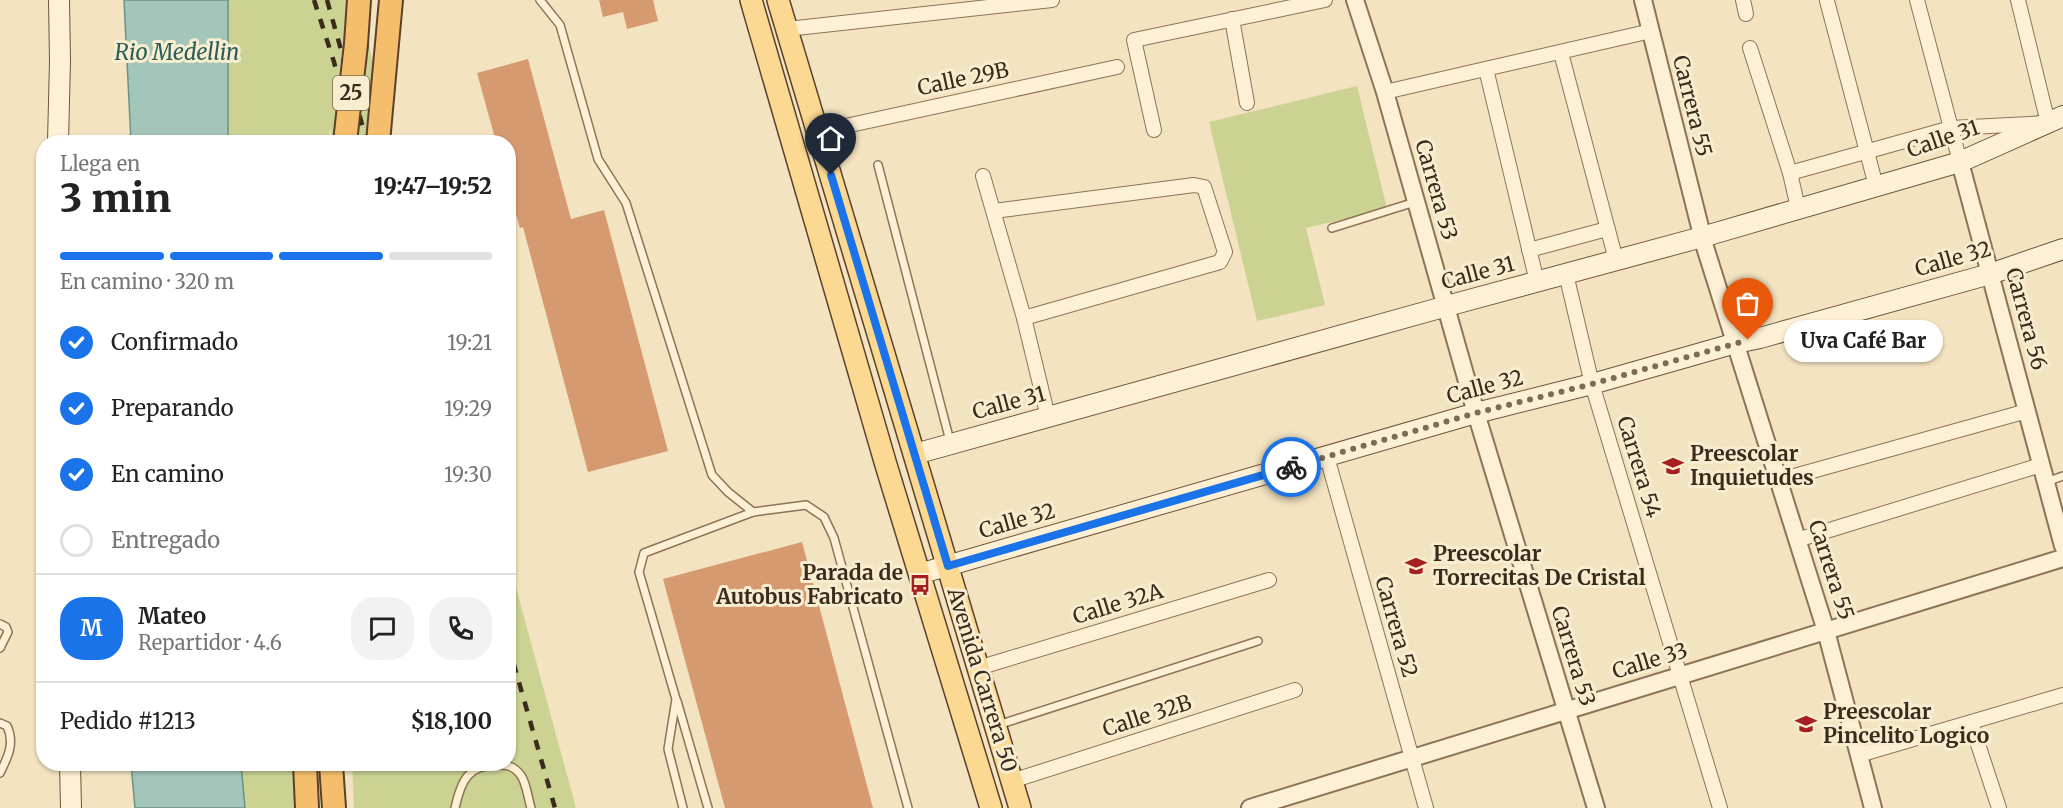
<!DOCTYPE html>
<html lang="es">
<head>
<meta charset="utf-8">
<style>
	:root { --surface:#fff; --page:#f2f2f2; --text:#222; --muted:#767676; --line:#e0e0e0; --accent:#1a73e8 }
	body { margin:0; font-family:Merriweather,serif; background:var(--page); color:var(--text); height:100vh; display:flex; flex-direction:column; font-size:22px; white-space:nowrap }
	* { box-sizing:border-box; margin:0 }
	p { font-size:20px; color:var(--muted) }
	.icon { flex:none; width:33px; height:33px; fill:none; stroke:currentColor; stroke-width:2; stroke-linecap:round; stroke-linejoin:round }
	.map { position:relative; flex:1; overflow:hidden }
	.side { position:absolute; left:36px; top:135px; width:480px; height:636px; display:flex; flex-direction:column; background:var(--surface); border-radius:24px; box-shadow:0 2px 4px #0004 }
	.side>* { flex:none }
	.pin { position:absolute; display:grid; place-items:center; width:51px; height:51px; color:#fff; margin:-62px -26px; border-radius:50% 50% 50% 0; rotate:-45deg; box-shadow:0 0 6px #0007 }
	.pin .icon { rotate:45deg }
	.courier { position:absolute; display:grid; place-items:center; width:60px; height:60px; margin:-30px; border:4px solid #1a73e8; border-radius:50%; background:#fff; color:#222; box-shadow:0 2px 8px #0007 }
	.bubble { position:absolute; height:42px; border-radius:21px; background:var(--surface); box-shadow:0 2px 4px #0004; font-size:20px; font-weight:800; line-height:42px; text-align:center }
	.head em { font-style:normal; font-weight:800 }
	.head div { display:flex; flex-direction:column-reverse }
	.head { display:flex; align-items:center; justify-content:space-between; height:102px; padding:0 24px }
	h1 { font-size:39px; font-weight:800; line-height:45px }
	.bar { display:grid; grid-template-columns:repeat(4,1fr); gap:9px 6px; align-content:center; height:72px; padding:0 24px }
	.bar i { height:8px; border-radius:4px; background:var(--line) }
	.bar .current { background:var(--accent) }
	.bar p { grid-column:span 4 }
	.line { display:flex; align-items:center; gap:15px; padding:0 24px; border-top:2px solid var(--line) }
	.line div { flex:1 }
	.round { display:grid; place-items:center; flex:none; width:63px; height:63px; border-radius:24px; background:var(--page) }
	ol { padding:0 24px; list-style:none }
	li { display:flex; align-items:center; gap:18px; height:66px }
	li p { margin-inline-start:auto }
	li .icon { padding:6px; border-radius:50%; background:var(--accent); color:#fff; stroke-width:4 }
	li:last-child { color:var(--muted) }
	li i { width:33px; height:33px; border:3px solid var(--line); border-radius:50% }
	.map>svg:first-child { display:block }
	.green { fill:#cbd292 }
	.water { fill:#a3c5ba; stroke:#699489; stroke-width:1.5 }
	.building { fill:#d69a71 }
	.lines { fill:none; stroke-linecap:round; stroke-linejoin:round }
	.service-casing { stroke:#8e7355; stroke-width:10 }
	.minor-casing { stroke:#8e7355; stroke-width:16 }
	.tertiary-casing { stroke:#8e7355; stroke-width:20 }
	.secondary-casing { stroke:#705439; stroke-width:22 }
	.primary-casing { stroke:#5b412a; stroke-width:24 }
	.trunk-casing { stroke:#5b412a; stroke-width:26 }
	.service { stroke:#fdf0d4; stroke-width:7 }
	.minor { stroke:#fdf0d4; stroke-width:14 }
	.tertiary { stroke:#fdf0d4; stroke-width:16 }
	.secondary { stroke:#fdf0d4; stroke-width:20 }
	.primary { stroke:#fbd993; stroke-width:21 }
	.trunk { stroke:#f4be6c; stroke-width:22 }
	.rail { stroke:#3c2b1c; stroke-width:4.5; stroke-dasharray:10 10; stroke-linecap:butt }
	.trunk-bridge-casing { stroke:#5b412a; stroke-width:26; stroke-linecap:butt }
	.trunk-bridge { stroke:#f4be6c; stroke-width:22 }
	.done { stroke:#7c6b55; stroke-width:6; stroke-dasharray:0 10.8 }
	.route { stroke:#1a73e8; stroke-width:8 }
	.labels { text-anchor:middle; stroke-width:6; stroke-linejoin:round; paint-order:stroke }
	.shield { fill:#f9edd0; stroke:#756552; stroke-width:1.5 }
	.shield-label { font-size:20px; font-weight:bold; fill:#3c2b1c }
	.street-label { font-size:21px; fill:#3c2b1c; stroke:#f9edd0 }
	.poi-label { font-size:21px; font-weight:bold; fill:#3c2b1c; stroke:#f9edd0; text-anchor:start }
	.water-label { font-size:22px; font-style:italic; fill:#295e5a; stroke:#f9edd0 }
</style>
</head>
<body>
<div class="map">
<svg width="2063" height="808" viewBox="0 0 2063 808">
	<rect width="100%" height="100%" fill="#f3e3c0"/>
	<!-- green -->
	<g class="green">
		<polygon points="228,0 358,0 392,142 333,142 330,129 328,142 228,142"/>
		<polygon points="1357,86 1387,209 1306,228 1325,305 1257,321 1209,122"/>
		<polygon points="509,562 576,808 354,808 352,764 508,764"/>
		<polygon points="241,764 298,764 300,808 245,808"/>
	</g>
	<!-- water -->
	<g class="water">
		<polygon points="124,0 228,0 228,142 131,142"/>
		<polygon points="131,764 241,764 245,808 135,808"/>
	</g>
	<!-- building -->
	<g class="building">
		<polygon points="599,0 653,0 658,21 627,29 623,12 603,17"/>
		<polygon points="528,59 571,219 604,210 668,451 588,472 523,227 520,228 508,187 508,142 496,142 477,73"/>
		<polygon points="802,542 873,808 725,808 663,579"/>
	</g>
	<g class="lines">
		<defs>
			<g id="service">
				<polyline points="540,0 560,25 598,159 626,203 712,475 728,492 753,512"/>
				<polyline points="878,165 950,441"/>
				<polyline points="1332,228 1415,202"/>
				<polyline points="2046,482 2063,476"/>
				<polyline points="0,624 6,627 8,632 0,648"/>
				<polyline points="677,701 708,808"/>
				<path d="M0,723L7,726C15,743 8,757 0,773"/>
				<polyline points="998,725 1258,641"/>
				<path d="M455,808C461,781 468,764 499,765C507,765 513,766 519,773C526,780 528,798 531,808"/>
				<polyline points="683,808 668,749 676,699 639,572 644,553 753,512 806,505 824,517 834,538 908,808"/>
			</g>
			<g id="minor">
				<polyline points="1743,0 1746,14"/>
				<polyline points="1917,0 1960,162"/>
				<polyline points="1827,1 1876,186"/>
				<polyline points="1232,19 1247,103"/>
				<polyline points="787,29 1052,0"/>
				<polyline points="1750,48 1790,173 1798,208"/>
				<polyline points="1561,53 1616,260"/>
				<polyline points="1486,69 1537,282"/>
				<polyline points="1385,92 1651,31"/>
				<polyline points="1154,130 1134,40 1325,0"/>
				<polyline points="818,132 1117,67"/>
				<polyline points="1790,173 1951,128 2048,123 2018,0"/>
				<polyline points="983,176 1024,318 1048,417"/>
				<polyline points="994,211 1194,185 1204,187 1225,252 1220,262 1024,318"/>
				<polyline points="1529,250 1607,229"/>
				<polyline points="1566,274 1592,384 1720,808"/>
				<polyline points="1327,457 1426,808"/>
				<polyline points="1780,480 2027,411"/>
				<polyline points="1797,540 2041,465"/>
				<polyline points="978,668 1269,580"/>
				<polyline points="1971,723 1999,808"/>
				<polyline points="1859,755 2063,695"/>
				<polyline points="1012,781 1295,690"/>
			</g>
			<g id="tertiary">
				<polyline points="1355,0 1385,92 1476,413 1596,808"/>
				<polyline points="1643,0 1705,247 1826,631 1873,808"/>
				<polyline points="1960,162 2063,546"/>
				<polyline points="1250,808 2063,558"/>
			</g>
			<g id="secondary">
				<polyline points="58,142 60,61 59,0"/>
				<polyline points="915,454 1447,306 1702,237 1960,162 2063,116"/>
				<polyline points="919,574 1476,413 1592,384 1736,343 1760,338 1990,274 2063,249"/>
				<polyline points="70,764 71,808"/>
			</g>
			<g id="primary">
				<polyline points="751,0 886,465 991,808"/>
				<polyline points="778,0 1020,808"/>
			</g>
			<g id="trunk">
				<polyline points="356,44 359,0"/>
				<polyline points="378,142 391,0"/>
				<polyline points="305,764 307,808"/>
				<polyline points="331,764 334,808"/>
			</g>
		</defs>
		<!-- service casing -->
		<use href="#service" class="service-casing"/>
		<!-- minor casing -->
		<use href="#minor" class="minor-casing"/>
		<!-- tertiary casing -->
		<use href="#tertiary" class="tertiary-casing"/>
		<!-- secondary casing -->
		<use href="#secondary" class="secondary-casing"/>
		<!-- primary casing -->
		<use href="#primary" class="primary-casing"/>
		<!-- trunk casing -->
		<use href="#trunk" class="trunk-casing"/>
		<!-- service -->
		<use href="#service" class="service"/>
		<!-- minor -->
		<use href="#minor" class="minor"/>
		<!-- tertiary -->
		<use href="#tertiary" class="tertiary"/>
		<!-- secondary -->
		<use href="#secondary" class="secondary"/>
		<!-- primary -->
		<use href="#primary" class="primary"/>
		<!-- trunk -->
		<use href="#trunk" class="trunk"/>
		<!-- rail -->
		<g class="rail">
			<polyline points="314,0 334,62 355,142"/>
			<polyline points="327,0 367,142"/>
			<polyline points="508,644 555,808"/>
		</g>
		<defs>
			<polyline id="trunk-bridge" points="345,142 356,44"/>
		</defs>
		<!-- trunk-bridge casing -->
		<use href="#trunk-bridge" class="trunk-bridge-casing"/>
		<!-- trunk-bridge -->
		<use href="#trunk-bridge" class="trunk-bridge"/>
	</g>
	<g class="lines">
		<!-- done -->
		<polyline class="done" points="1291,467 1476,413 1592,384 1748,340"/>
		<!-- route -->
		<polyline class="route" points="831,175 948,566 1291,467"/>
	</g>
	<!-- icons -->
	<defs>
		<symbol id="school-bare" viewBox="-9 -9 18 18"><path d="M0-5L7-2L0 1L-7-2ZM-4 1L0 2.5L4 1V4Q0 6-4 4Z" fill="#a51e20" stroke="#f9edd0" stroke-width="2.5" paint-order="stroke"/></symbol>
		<symbol id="bus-bare" viewBox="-9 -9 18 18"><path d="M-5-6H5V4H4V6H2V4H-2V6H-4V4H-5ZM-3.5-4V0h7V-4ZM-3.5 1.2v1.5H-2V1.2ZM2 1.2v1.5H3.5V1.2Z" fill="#a51e20" stroke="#f9edd0" stroke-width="2.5" paint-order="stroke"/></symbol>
	</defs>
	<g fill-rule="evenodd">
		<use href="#school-bare" x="1658" y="451" width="30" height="30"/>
		<use href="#school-bare" x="1401" y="551" width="30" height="30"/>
		<use href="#bus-bare" x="905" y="570" width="30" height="30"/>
		<use href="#school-bare" x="1791" y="709" width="30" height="30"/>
	</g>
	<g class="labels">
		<!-- shield labels -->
		<rect class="shield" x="333" y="76" width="36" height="34" rx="4.5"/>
		<g class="shield-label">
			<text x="351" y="100">25</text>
		</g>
		<!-- street labels -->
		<g class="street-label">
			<text transform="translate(963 79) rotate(-12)" y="7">Calle 29B</text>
			<text transform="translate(1692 106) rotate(76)" y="7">Carrera 55</text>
			<text transform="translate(1943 139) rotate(-19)" y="7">Calle 31</text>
			<text transform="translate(1436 190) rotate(74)" y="7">Carrera 53</text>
			<text transform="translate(1953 259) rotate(-16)" y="7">Calle 32</text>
			<text transform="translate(1478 273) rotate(-15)" y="7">Calle 31</text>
			<text transform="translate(2026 319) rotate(75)" y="7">Carrera 56</text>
			<text transform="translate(1485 387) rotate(-15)" y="7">Calle 32</text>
			<text transform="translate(1009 403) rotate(-15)" y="7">Calle 31</text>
			<text transform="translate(1639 467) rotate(73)" y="7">Carrera 54</text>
			<text transform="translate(1017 521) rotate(-16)" y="7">Calle 32</text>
			<text transform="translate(1831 570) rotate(72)" y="7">Carrera 55</text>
			<text transform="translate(1118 604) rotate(-17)" y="7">Calle 32A</text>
			<text transform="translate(1396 627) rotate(74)" y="7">Carrera 52</text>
			<text transform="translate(1573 656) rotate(73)" y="7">Carrera 53</text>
			<text transform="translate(1650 661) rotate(-17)" y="7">Calle 33</text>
			<text transform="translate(982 680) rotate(73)" y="7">Avenida Carrera 50</text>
			<text transform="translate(1147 716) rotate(-18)" y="7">Calle 32B</text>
		</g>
		<!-- poi labels -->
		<g class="poi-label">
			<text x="1690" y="461">Preescolar<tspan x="1690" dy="24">Inquietudes</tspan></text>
			<text x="1433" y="561">Preescolar<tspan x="1433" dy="24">Torrecitas De Cristal</tspan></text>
			<text x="903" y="580" text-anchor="end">Parada de<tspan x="903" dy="24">Autobus Fabricato</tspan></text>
			<text x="1823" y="719">Preescolar<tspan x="1823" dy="24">Pincelito Logico</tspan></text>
		</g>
		<!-- water labels -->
		<g class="water-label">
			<text x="177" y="60">Rio Medellin</text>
		</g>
	</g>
</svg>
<div class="pin" style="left:1748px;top:340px;background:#ea580c"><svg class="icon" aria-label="bag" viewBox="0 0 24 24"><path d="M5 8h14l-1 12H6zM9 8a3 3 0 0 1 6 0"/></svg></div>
<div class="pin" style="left:831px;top:175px;background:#1f2937"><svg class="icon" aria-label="home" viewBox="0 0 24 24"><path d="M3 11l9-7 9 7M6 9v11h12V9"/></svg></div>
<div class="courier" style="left:1291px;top:467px"><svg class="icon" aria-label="bike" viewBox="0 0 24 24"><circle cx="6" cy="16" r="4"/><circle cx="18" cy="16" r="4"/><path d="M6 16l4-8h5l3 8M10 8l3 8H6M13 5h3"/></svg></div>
<div class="bubble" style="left:1784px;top:320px;width:159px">Uva Café Bar</div>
<section class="side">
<div class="head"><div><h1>3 min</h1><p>Llega en</p></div><em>19:47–19:52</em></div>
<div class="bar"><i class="current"></i><i class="current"></i><i class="current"></i><i></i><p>En camino · 320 m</p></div>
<ol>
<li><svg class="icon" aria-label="check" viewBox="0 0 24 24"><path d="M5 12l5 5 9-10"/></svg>Confirmado<p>19:21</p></li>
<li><svg class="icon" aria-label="check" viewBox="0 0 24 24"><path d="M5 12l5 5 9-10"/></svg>Preparando<p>19:29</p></li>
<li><svg class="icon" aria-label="check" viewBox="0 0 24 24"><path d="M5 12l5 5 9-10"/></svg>En camino<p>19:30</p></li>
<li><i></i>Entregado</li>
</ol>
<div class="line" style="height:108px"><b class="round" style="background:var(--accent);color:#fff">M</b><div><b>Mateo</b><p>Repartidor · 4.6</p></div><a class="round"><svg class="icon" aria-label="chat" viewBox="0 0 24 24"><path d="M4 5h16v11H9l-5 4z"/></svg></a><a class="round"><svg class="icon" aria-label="phone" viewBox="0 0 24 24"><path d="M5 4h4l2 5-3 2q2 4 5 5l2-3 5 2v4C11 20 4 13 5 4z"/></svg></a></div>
<div class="line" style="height:78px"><div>Pedido #1213</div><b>$18,100</b></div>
</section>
</div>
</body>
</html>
